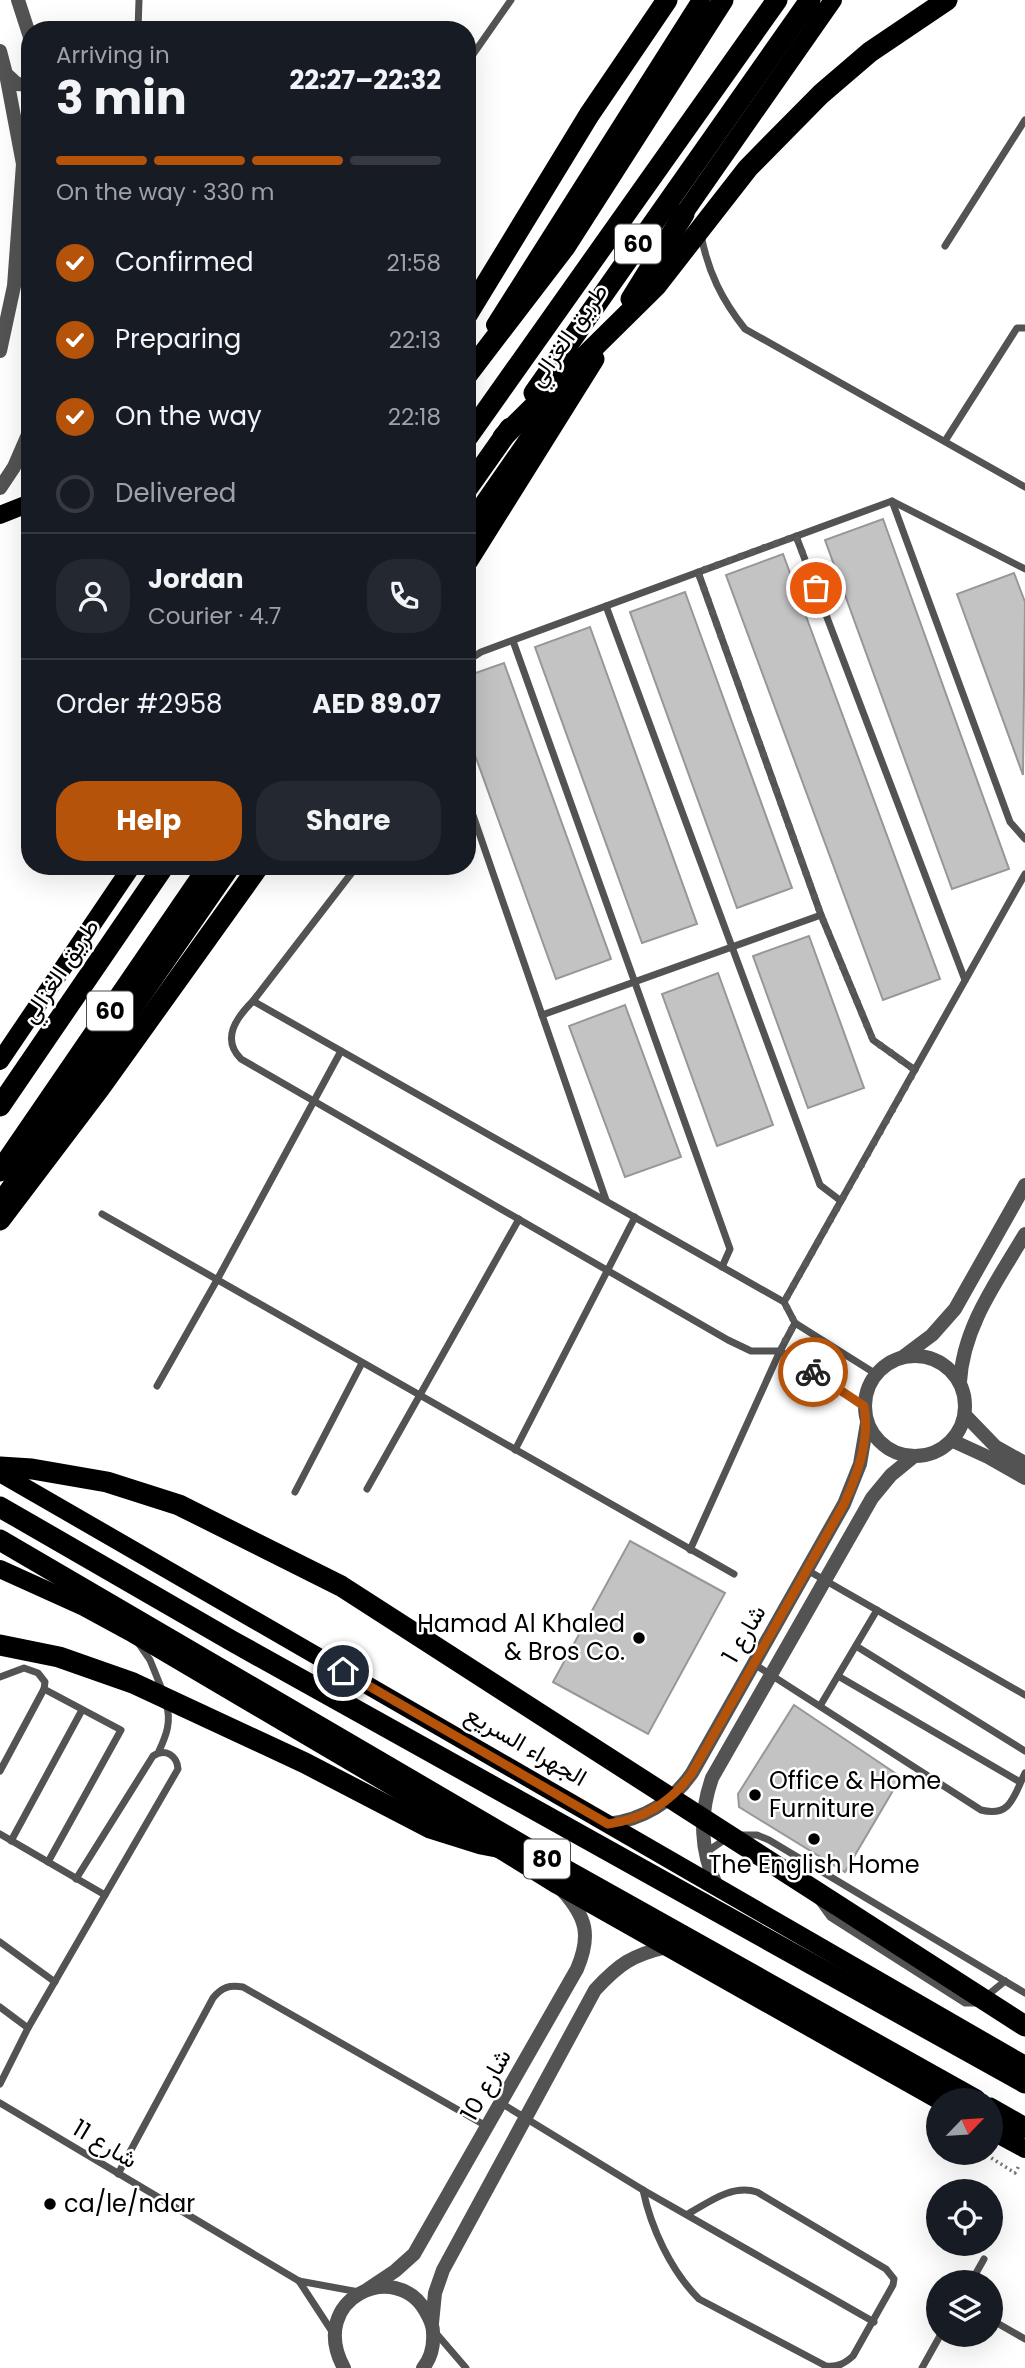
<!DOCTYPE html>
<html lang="en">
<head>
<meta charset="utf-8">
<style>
	:root { --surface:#171b24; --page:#242831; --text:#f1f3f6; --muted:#9ea1a6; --line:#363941; --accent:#b45309 }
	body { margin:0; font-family:Poppins,Vazirmatn,sans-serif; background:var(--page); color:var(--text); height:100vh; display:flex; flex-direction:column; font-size:26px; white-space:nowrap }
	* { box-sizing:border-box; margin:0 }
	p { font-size:23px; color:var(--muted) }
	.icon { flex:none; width:38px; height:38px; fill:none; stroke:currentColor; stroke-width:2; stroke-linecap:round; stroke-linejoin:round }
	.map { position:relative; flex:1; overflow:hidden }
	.drawer { position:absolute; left:21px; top:21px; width:455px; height:854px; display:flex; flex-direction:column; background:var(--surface); border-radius:28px; box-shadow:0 7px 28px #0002 }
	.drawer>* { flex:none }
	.needle { width:46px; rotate:65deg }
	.tools { position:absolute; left:926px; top:2088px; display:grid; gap:14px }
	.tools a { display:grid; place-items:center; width:77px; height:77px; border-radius:50%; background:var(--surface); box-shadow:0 7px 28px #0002; font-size:35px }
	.pin { position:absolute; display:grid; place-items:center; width:60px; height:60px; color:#fff; margin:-30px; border:4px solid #fff; border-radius:50%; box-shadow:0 2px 7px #0007 }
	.courier { position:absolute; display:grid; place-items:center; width:70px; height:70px; margin:-35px; border:5px solid #b45309; border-radius:50%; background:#fff; color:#222; box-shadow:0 2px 9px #0007 }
	.head em { font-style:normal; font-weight:700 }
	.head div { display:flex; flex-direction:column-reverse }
	.head { display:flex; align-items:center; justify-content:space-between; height:119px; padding:0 35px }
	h1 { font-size:46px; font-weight:700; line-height:52px }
	.bar { display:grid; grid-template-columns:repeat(4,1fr); gap:10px 7px; align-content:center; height:84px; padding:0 35px }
	.bar i { height:9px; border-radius:5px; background:var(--line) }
	.bar .on { background:var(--accent) }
	.bar p { grid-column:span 4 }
	.line { display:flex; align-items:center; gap:18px; padding:0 35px; border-top:2px solid var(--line) }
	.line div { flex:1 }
	.round { display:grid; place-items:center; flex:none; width:74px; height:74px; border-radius:28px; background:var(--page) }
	ol { padding:0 35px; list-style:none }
	li { display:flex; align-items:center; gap:21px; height:77px }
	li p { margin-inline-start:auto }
	li .icon { padding:7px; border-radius:50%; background:var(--accent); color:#fff; stroke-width:4 }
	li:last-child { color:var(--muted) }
	li i { width:38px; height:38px; border:4px solid var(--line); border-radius:50% }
	.cta { display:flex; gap:14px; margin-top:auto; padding:14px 35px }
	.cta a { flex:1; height:80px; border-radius:28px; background:var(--accent); color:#fff; font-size:28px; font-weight:700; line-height:80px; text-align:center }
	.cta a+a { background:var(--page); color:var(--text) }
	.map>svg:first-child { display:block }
	.building { fill:#c3c3c3; stroke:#979797; stroke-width:2 }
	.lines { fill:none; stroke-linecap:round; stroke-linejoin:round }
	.path { stroke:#757575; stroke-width:3.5; stroke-dasharray:2 3.5; stroke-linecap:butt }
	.service { stroke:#535353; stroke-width:7 }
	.tertiary { stroke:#535353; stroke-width:14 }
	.primary { stroke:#000; stroke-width:18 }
	.motorway { stroke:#000; stroke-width:21 }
	.done { stroke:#595959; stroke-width:7; stroke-dasharray:0 12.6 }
	.route { stroke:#b45309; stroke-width:9 }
	.poi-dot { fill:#000; stroke:#fff; stroke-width:2.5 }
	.labels { text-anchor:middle; stroke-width:5; stroke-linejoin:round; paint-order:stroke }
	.shield { fill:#fff; stroke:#4c4c4c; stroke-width:2 }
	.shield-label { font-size:23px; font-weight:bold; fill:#000 }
	.street-label { font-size:24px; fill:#000; stroke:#fff }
	.poi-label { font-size:24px; fill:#000; stroke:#fff; text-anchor:start }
</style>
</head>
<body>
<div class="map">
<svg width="1025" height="2368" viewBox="0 0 1025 2368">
	<rect width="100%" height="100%" fill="#fff"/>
	<!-- building -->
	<g class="building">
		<polygon points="883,519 1009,869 952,889 825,540"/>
		<polygon points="783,554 940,979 883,1000 726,575"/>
		<polygon points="1014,573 1025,602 1023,775 957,594"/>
		<polygon points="685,592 792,888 737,908 630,612"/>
		<polygon points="590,627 697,924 642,943 535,647"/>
		<polygon points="504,663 611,959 556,979 467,733 467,676"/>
		<polygon points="809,936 864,1088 808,1108 753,956"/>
		<polygon points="718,973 773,1125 717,1146 662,994"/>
		<polygon points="625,1005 681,1157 625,1177 569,1026"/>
		<polygon points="630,1541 725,1593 648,1734 553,1682"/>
		<polygon points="794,1705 901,1777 845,1872 739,1807 738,1794"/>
	</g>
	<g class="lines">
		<!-- path -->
		<polyline class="path" points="982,2152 1015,2173 1020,2164"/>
		<!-- service -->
		<g class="service">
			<polyline points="138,30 139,0"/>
			<polyline points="467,63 511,0"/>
			<path d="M701,235C708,272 722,300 745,329L1025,487"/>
			<polyline points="945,246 1025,120"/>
			<polyline points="945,441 1017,328 1025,328"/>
			<polyline points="892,501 1010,822 1025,839"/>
			<polyline points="796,536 965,980"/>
			<polyline points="698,572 821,915 873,1040 915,1070"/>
			<polyline points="606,606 820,1185 841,1201"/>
			<polyline points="513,641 730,1249 722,1267"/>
			<polyline points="467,661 481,652 892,501 1025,569"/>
			<polyline points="467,798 606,1200"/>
			<path d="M357,866L253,1001C236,1018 221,1039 241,1059L728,1340L751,1351H780L864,1406"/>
			<polyline points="253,1001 784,1302 795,1323 876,1374"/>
			<polyline points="542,1015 821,915"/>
			<polyline points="102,1214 734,1574"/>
			<polyline points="784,1302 1025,874"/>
			<polyline points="157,1386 217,1280 341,1051"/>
			<polyline points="515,1450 635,1217"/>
			<polyline points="367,1489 519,1219"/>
			<polyline points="295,1492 362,1363"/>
			<polyline points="690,1550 780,1351 795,1323"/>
			<polyline points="807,1570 1025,1695"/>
			<polyline points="139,1644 150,1660 163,1692"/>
			<polyline points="856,1646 1025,1751"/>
			<path d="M754,1664L981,1810C1011,1818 1014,1795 1025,1773"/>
			<polyline points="838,1676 1020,1782"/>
			<polyline points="0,1677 24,1668 38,1673 45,1682 44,1689 0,1771"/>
			<polyline points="44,1689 121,1730 48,1862"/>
			<polyline points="820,1706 877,1610"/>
			<path d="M159,1751C166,1736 172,1721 166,1704"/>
			<polyline points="0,1834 105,1895"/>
			<polyline points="738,1835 757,1835 769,1840 1025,1993"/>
			<polyline points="11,1841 82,1710"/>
			<polyline points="705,1853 727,1838"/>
			<polyline points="819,1902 830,1917 965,2003 978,2003 1005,1981"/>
			<polyline points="0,1942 55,1982"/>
			<polyline points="0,2007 28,2028"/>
			<path d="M0,2084L28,2028L178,1769C177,1755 165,1748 153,1756L76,1879"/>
			<polyline points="0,2103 299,2281 359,2292"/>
			<polyline points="501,2103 643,2190 874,2322"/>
			<path d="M118,2174L213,1998C222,1987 229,1985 243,1987L488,2127"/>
			<path d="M643,2190C651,2228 671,2271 699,2299L826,2366C838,2367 844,2364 853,2356L893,2285L894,2279L886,2269L757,2192C732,2184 709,2202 688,2214"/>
			<polyline points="299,2281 333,2333"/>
			<polyline points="971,2282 984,2259"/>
			<polyline points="990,2319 1025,2339"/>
			<polyline points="435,2332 466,2368"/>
			<polyline points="922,2368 941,2334"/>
		</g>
		<!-- tertiary -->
		<g class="tertiary">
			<polyline points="18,0 30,37"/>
			<polyline points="0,51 6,74 23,164 14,286 0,351"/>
			<polyline points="6,74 17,84 30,85"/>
			<polyline points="0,488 14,467 30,430"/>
			<circle cx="915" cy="1406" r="50"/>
			<polyline points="904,1356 932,1335 955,1309 1025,1185"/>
			<path d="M960,1382C963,1326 998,1280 1025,1234"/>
			<polyline points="965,1415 996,1447 1025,1463"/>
			<polyline points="953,1441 988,1457 1025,1478"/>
			<path d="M608,1824C644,1819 671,1803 692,1773L844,1504L860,1464L867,1423"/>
			<path d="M717,1887C700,1850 699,1816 712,1778L872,1498L891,1475L913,1457"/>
			<path d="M368,2289L395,2271L414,2254L577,1969C591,1936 587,1918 563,1891"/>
			<path d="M432,2323L435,2293L443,2270L595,1990C619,1964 632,1955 667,1947"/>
			<path d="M344,2368C306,2298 397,2258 426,2312C430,2319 433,2325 433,2332C434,2345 431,2358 423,2368"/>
		</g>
		<!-- primary -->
		<g class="primary">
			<polyline points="676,225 833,0"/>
			<polyline points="495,325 701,0"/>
			<polyline points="0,515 30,503"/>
			<polyline points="467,527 567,383"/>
			<polyline points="0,1061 132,866"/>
			<polyline points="0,1202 232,866"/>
			<polyline points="0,1473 1025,2065"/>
			<polyline points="0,1569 84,1607 130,1632 507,1854 557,1885 938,2100"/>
			<polyline points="990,2130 1025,2149"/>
		</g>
		<!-- motorway -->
		<g class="motorway">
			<polyline points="631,299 684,214"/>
			<polyline points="467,315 589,115 667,0"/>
			<polyline points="467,375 565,247 723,0"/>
			<polyline points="534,393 810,0"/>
			<polyline points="503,437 656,286 748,168 821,94 870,52 947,0"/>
			<polyline points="467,438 777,0"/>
			<polyline points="467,489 510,428"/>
			<polyline points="467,562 594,359"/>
			<polyline points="0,1106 164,866"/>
			<polyline points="0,1171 209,866"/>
			<polyline points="0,1220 100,1088 259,866"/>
			<polyline points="0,1467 32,1469 107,1482 179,1505 341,1586 1025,2026"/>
			<polyline points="0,1507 232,1641 1025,2083"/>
			<polyline points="0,1540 539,1855 976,2100"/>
			<polyline points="0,1645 59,1657 133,1683 305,1763 430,1828 481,1844 522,1852"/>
			<polyline points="990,2108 1025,2128"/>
		</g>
	</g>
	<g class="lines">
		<!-- done -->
		<polyline class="done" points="813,1372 780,1350 795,1323 784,1302 915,1070 873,1040 821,915 698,572 796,536 816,588"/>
		<!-- route -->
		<path class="route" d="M343,1671L608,1824C644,1819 671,1803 692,1773L844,1504C858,1473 870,1440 864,1406L813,1372"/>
	</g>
	<!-- markers -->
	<g class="poi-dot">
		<circle cx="639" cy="1638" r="7"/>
		<circle cx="755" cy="1795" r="7"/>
		<circle cx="814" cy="1839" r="7"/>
		<circle cx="50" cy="2204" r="7"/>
	</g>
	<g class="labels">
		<!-- shield labels -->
		<g class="shield">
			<rect x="615" y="224.5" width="46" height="39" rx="5"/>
			<rect x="87" y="991.5" width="46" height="39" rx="5"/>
			<rect x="524" y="1839.5" width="46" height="39" rx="5"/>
		</g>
		<g class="shield-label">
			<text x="638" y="252">60</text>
			<text x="110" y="1019">60</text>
			<text x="547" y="1867">80</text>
		</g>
		<!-- street labels -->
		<g class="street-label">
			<text transform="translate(568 335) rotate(-55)" y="8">طريق الغزالي</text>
			<text transform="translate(60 971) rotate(-56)" y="8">طريق الغزالي</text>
			<text transform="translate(744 1634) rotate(-60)" y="8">شارع 1</text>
			<text transform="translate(526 1746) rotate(30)" y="8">الجهراء السريع</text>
			<text transform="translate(486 2085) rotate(-61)" y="8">شارع 10</text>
			<text transform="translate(105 2144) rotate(31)" y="8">شارع 11</text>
		</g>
		<!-- poi labels -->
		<g class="poi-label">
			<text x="625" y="1632" text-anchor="end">Hamad Al Khaled<tspan x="625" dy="28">&amp; Bros Co.</tspan></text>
			<text x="769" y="1789">Office &amp; Home<tspan x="769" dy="28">Furniture</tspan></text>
			<text x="814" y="1873" text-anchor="middle">The English Home</text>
			<text x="64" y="2212">ca/le/ndar</text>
		</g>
	</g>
</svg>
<div class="tools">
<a><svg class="needle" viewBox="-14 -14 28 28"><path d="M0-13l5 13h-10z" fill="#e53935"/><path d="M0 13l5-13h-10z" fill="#9ea1a6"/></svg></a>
<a><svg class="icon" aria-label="locate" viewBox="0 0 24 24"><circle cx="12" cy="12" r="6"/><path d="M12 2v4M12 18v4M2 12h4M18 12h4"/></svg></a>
<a><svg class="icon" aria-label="layers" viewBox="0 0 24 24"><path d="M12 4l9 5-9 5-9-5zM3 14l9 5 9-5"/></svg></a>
</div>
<div class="pin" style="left:816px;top:588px;background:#ea580c"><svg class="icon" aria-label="bag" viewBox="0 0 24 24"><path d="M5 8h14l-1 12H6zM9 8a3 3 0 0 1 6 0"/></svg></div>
<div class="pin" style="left:343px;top:1671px;background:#1f2937"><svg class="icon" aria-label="home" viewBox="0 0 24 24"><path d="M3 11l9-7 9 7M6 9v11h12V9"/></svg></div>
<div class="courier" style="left:813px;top:1372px"><svg class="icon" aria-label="bike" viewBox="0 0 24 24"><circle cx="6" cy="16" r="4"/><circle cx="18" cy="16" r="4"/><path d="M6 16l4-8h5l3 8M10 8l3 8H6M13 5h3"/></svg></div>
<section class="drawer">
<div class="head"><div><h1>3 min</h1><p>Arriving in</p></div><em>22:27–22:32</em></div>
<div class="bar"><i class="on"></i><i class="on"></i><i class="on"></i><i></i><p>On the way · 330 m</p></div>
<ol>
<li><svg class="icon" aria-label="check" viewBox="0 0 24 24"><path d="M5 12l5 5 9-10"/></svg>Confirmed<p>21:58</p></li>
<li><svg class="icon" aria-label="check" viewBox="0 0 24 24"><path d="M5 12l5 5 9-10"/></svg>Preparing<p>22:13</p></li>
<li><svg class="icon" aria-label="check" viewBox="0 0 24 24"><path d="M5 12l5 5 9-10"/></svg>On the way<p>22:18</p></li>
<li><i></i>Delivered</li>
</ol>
<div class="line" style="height:126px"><a class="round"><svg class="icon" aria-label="person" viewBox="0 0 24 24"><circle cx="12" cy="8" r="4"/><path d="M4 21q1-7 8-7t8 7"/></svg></a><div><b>Jordan</b><p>Courier · 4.7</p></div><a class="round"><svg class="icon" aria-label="phone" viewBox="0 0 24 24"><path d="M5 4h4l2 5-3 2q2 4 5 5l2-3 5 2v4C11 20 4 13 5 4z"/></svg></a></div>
<div class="line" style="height:91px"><div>Order #2958</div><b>AED 89.07</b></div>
<div class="cta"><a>Help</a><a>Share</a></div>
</section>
</div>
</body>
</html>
